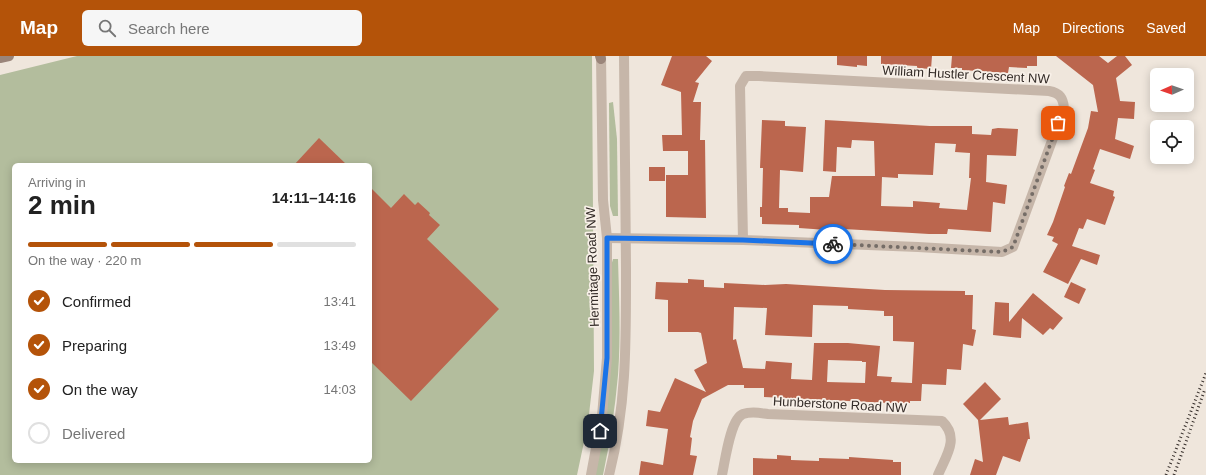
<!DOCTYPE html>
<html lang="en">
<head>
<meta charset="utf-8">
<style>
	:root { --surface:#fff; --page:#f6f6f6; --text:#222; --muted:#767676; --line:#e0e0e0; --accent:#b45309 }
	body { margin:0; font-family:Helvetica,sans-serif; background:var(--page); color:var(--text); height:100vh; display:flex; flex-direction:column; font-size:15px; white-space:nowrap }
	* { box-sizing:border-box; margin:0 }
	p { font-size:13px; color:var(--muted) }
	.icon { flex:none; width:22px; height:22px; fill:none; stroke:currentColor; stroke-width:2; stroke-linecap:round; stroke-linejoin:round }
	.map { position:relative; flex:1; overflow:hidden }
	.drawer { position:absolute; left:12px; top:107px; width:360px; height:300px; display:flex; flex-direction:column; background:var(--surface); border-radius:6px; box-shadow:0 2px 10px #0003 }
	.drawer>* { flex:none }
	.needle { width:26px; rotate:268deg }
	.fabs { position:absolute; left:1150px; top:12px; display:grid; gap:8px }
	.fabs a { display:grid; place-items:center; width:44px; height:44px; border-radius:6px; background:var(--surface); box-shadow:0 2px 10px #0003; font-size:20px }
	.pin { position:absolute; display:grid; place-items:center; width:34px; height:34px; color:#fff; margin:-17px; border-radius:8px; box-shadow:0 2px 6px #0006 }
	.courier { position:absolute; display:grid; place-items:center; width:40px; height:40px; margin:-20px; border:3px solid #1a73e8; border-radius:50%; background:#fff; color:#222; box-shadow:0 1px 5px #0007 }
	.summary em { font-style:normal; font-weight:800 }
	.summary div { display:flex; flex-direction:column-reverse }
	.summary { display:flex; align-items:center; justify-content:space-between; height:68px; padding:0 16px }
	h1 { font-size:26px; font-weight:800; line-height:30px }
	.bar { display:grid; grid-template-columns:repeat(4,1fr); gap:6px 4px; align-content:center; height:48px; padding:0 16px }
	.bar i { height:5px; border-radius:3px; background:var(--line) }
	.bar .current { background:var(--accent) }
	.bar p { grid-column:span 4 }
	ol { padding:0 16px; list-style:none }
	li { display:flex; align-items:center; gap:12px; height:44px }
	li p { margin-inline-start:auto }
	li .icon { padding:4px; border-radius:50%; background:var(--accent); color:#fff; stroke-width:4 }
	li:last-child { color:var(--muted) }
	li i { width:22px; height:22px; border:2px solid var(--line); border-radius:50% }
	header { display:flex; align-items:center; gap:24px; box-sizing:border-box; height:56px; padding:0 20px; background:var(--accent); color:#fff }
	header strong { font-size:19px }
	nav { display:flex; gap:22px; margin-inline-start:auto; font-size:14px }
	.search { width:280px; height:36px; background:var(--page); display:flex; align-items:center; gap:10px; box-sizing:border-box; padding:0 14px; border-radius:6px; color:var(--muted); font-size:15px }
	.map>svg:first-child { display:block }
	.green { fill:#b3bd9d; fill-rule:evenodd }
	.building { fill:#bb664e; fill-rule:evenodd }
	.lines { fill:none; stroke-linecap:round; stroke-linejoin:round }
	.minor { stroke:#c6b6a9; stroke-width:10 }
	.tertiary { stroke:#c6b6a9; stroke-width:10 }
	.secondary { stroke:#9a857a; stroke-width:10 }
	.rail { stroke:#342c28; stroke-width:3; stroke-dasharray:1 3; stroke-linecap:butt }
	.done { stroke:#756d67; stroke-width:4; stroke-dasharray:0 7.2 }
	.route { stroke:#1a73e8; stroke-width:5 }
	.labels { text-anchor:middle; stroke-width:3.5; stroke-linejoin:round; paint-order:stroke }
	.street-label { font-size:13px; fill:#342c28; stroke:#f8f0e8 }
</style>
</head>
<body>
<header>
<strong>Map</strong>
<div class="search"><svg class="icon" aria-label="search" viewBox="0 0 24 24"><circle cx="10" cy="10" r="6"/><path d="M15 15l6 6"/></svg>Search here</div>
<nav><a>Map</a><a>Directions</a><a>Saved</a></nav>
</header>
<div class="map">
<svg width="1206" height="419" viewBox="0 0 1206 419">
	<rect width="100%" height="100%" fill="#efe6dc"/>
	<!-- green -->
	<g class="green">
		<path d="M77,0H592L594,315L588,367L577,419H0V19ZM14,109H370V405H14Z"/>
		<polygon points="613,46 617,83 618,160 613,160 610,150 609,47"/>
		<path d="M613,203H618C619,241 621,281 618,319C615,353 610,386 603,419H595L611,210Z"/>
	</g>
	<!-- building -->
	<g class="building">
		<polygon points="672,0 706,0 712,5 695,26 699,27 693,46 701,46 700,84 705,84 706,162 666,161 666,119 688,119 688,95 663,95 662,79 682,79 681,36 661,29"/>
		<polygon points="837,0 867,0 867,10 857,9 857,11 837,9"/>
		<polygon points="881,0 932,0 931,13 917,12 917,10 881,8"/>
		<polygon points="952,0 1037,0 1037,10 1027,10 1027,12 1009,11 1008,17 962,14 962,12 951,12"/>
		<polygon points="1056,0 1099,0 1108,7 1117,0 1125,0 1132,9 1116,22 1120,45 1135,46 1134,63 1118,62 1115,83 1134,90 1130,103 1100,93 1093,113 1095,114 1090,127 1114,135 1113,140 1115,141 1105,169 1087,163 1083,173 1079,172 1072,190 1100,199 1097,209 1081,203 1068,228 1043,216 1058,188 1052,185 1054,181 1047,179 1053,166 1065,131 1064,130 1069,117 1071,118 1088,72 1091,55 1098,56 1093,29"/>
		<path d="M762,64L785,65V70L806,71L803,116L780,114L779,152H788V156L810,157V141H829L832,120H875L874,85L852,84L851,92L837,91L836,116L823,115L825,64L930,70H972V78L991,79L992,73L998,72L1018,73L1016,100L987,99L986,126L1007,129L1005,148L993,146L991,176L948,173L947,178H929L827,172V174L799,172V169L762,168V161H760V151H762L763,112H760ZM935,87L956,88L955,96L970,97L969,122H971L967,154L939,152L940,147L913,145V151L881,150L882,121L898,122V118L933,119Z"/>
		<polygon points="319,82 347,109 294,109"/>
		<rect x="649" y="111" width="16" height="14"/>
		<polygon points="370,131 391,152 404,138 415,149 418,146 430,157 429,159 440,169 427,183 499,253 411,345 370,305"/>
		<path d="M688,223L704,224V231L724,232V227L765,229L786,228L885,234L965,235V239H973L972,273L976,274L973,290L963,288L961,314L947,313L946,329L922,328L921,345H910V347H890L764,341V332H744V329H728L702,343L693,365L690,381L692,382L690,399L697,400L693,419H639L641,405L663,409L668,373L646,370L648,354L660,356L675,322L706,336L694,314L707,307L701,277L698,276H668V244L655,243L656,226L688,227ZM813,249L848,250V253L884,255V260H893V285L914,286L912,327L891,326L892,321L877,320L880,290L848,287H814L812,324L791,323L792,307L766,305L765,313L743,312L736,283L733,284L734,251L767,252L765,279L812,281ZM828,304L862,305V306H866L865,327L827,326Z"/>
		<polygon points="1071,226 1086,233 1079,248 1064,241"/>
		<polygon points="1033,237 1063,262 1053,274 1050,272 1043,279 1022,262 1021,282 993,279 995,246 1009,247 1009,266"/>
		<polygon points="985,326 1001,343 980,364 1008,361 1009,369 1028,366 1030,383 1028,383 1020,406 1003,400 996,419 970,419 975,403 983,406 978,364 963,348"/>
		<polygon points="777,399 791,400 791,404 819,405 819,402 849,403 849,401 893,404 893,406 901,406 901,419 753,419 753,402 777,403"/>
	</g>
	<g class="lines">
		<!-- minor -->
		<g class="minor">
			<path d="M607,182L743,184L918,191L1002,196L1013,191L1064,52C1063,42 1060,37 1049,35L759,20H746L740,30L743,184"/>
			<path d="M722,419C725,406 730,363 743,358C752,355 760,357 768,358L942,365C960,382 946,400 938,419"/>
		</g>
		<!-- tertiary -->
		<g class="tertiary">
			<polyline points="591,419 602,360 607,302 607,182 603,144 601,0"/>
			<path d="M609,419C627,348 626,284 626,212C626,141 624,71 624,0"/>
		</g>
		<!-- secondary -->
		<g class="secondary">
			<polyline points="600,0 601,3"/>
			<polyline points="0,2 9,0"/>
		</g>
		<!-- rail -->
		<g class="rail">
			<polyline points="1166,419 1206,317"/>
			<polyline points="1174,419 1205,333"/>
		</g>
	</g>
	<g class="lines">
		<!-- done -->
		<polyline class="done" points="833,188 1002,196 1013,191 1058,67"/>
		<!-- route -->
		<polyline class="route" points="600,375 607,302 607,182 743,184 833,188"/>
	</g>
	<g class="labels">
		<!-- street labels -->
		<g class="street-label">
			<text transform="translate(966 18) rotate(3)" y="5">William Hustler Crescent NW</text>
			<text transform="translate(592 211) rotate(-92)" y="5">Hermitage Road NW</text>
			<text transform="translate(840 348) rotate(3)" y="5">Hunberstone Road NW</text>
		</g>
	</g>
</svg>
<div class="fabs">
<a><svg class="needle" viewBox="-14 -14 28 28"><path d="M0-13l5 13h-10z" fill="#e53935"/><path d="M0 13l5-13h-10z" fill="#767676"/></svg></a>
<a><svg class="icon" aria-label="locate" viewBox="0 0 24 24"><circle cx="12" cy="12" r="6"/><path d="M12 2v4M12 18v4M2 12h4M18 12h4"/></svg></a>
</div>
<div class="pin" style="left:1058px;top:67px;background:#ea580c"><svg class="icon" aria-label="bag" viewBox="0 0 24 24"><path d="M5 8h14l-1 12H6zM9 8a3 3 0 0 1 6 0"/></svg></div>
<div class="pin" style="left:600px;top:375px;background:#1f2937"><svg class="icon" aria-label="home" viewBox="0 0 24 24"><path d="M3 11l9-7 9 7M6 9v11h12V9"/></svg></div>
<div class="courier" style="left:833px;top:188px"><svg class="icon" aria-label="bike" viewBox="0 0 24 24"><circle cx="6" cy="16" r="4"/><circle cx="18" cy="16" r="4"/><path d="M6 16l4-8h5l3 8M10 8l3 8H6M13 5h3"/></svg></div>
<section class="drawer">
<div class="summary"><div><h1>2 min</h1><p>Arriving in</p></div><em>14:11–14:16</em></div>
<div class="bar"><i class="current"></i><i class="current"></i><i class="current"></i><i></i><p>On the way · 220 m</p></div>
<ol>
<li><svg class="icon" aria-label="check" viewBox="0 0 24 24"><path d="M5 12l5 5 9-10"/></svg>Confirmed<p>13:41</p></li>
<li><svg class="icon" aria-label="check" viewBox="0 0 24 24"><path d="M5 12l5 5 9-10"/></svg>Preparing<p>13:49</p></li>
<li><svg class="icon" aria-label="check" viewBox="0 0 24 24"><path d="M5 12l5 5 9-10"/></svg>On the way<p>14:03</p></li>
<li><i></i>Delivered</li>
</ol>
</section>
</div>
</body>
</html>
